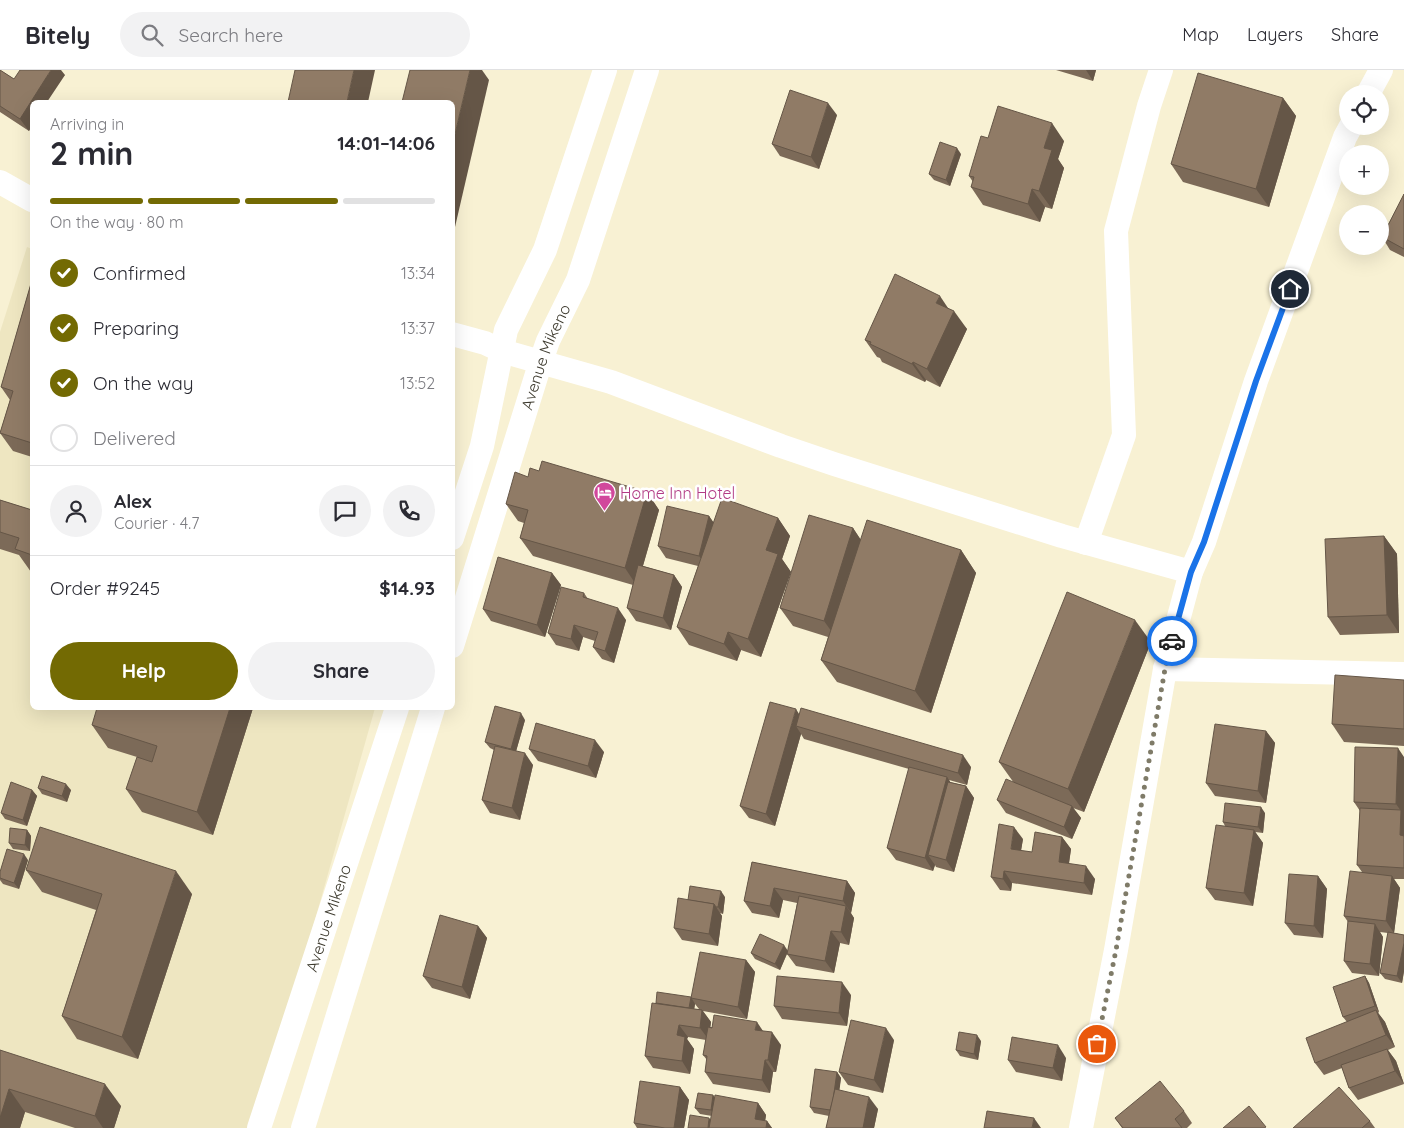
<!DOCTYPE html>
<html lang="en">
<head>
<meta charset="utf-8">
<style>
	:root { --surface:#fff; --page:#f2f2f3; --text:#2b2b33; --muted:#7c7c81; --line:#e1e1e2; --accent:#736a03 }
	body { margin:0; font-family:Quicksand,sans-serif; background:var(--page); color:var(--text); height:100vh; display:flex; flex-direction:column; font-size:19px; white-space:nowrap }
	* { box-sizing:border-box; margin:0 }
	p { font-size:16px; color:var(--muted) }
	.icon { flex:none; width:28px; height:28px; fill:none; stroke:currentColor; stroke-width:2; stroke-linecap:round; stroke-linejoin:round }
	.map { position:relative; flex:1; overflow:hidden }
	.side { position:absolute; left:30px; top:30px; width:425px; height:610px; display:flex; flex-direction:column; background:var(--surface); border-radius:8px; box-shadow:0 5px 20px #0002 }
	.side>* { flex:none }
	.fabs { position:absolute; left:1339px; top:15px; display:grid; gap:10px }
	.fabs a { display:grid; place-items:center; width:50px; height:50px; border-radius:50%; background:var(--surface); box-shadow:0 5px 20px #0002; font-size:25px }
	.pin { position:absolute; display:grid; place-items:center; width:42px; height:42px; color:#fff; margin:-21px; border:2px solid #fff; border-radius:50%; box-shadow:0 1px 5px #0007 }
	.courier { position:absolute; display:grid; place-items:center; width:50px; height:50px; margin:-25px; border:4px solid #1a73e8; border-radius:50%; background:#fff; color:#222; box-shadow:0 1px 6px #0007 }
	.summary em { font-style:normal; font-weight:800 }
	.summary div { display:flex; flex-direction:column-reverse }
	.summary { display:flex; align-items:center; justify-content:space-between; height:85px; padding:0 20px }
	h1 { font-size:32px; font-weight:800; line-height:38px }
	.bar { display:grid; grid-template-columns:repeat(4,1fr); gap:8px 5px; align-content:center; height:60px; padding:0 20px }
	.bar i { height:6px; border-radius:4px; background:var(--line) }
	.bar .current { background:var(--accent) }
	.bar p { grid-column:span 4 }
	.line { display:flex; align-items:center; gap:12px; padding:0 20px; border-top:1px solid var(--line) }
	.line div { flex:1 }
	.round { display:grid; place-items:center; flex:none; width:52px; height:52px; border-radius:26px; background:var(--page) }
	ol { padding:0 20px; list-style:none }
	li { display:flex; align-items:center; gap:15px; height:55px }
	li p { margin-inline-start:auto }
	li .icon { padding:5px; border-radius:50%; background:var(--accent); color:#fff; stroke-width:4 }
	li:last-child { color:var(--muted) }
	li i { width:28px; height:28px; border:2px solid var(--line); border-radius:50% }
	.action { display:flex; gap:10px; margin-top:auto; padding:10px 20px }
	.action a { flex:1; height:58px; border-radius:30px; background:var(--accent); color:#fff; font-size:20px; font-weight:800; line-height:58px; text-align:center }
	.action a+a { background:var(--page); color:var(--text) }
	header { display:flex; align-items:center; gap:30px; box-sizing:border-box; height:70px; padding:0 25px; background:var(--surface); border-bottom:1px solid var(--line) }
	header strong { font-size:24px }
	nav { display:flex; gap:28px; margin-inline-start:auto; font-size:18px }
	.search { width:350px; height:45px; background:var(--page); display:flex; align-items:center; gap:12px; box-sizing:border-box; padding:0 18px; border-radius:28px; color:var(--muted); font-size:19px }
	.map>svg:first-child { display:block }
	.built { fill:#eee6c1 }
	.lines { fill:none; stroke-linecap:round; stroke-linejoin:round }
	.minor { stroke:#fff; stroke-width:24 }
	.wall { fill:#7c6a58; fill-rule:evenodd }
	.shaded-wall { fill:#655647 }
	.building { fill:#907b66; stroke:#655647 }
	.done { stroke:#7f7b68; stroke-width:5; stroke-dasharray:0 9 }
	.route { stroke:#1a73e8; stroke-width:6 }
	.labels { text-anchor:middle; stroke-width:5; stroke-linejoin:round; paint-order:stroke }
	.street-label { font-size:16px; fill:#3e3b2f; stroke:#fff }
	.hotel-label { font-size:16px; fill:#b23c85; stroke:#fff; text-anchor:start }
</style>
</head>
<body>
<header>
<strong>Bitely</strong>
<div class="search"><svg class="icon" aria-label="search" viewBox="0 0 24 24"><circle cx="10" cy="10" r="6"/><path d="M15 15l6 6"/></svg>Search here</div>
<nav><a>Map</a><a>Layers</a><a>Share</a></nav>
</header>
<div class="map">
<svg width="1404" height="1058" viewBox="0 0 1404 1058">
	<rect width="100%" height="100%" fill="#f8f1d3"/>
	<!-- built -->
	<polygon class="built" points="27,177 32,179 32,638 375,638 256,1058 0,1058 0,262"/>
	<g class="lines">
		<!-- minor -->
		<g class="minor">
			<polyline points="1368,24 1381,0"/>
			<polyline points="0,112 32,130"/>
			<polyline points="452,264 485,273 502,281 611,312 781,376 834,394 1062,466 1191,502"/>
			<polyline points="452,468 482,376 506,260 545,180 605,0"/>
			<polyline points="1086,473 1124,365 1116,161 1149,36 1161,0"/>
			<path id="s1" d="M452,576L541,291L548,271L578,210L647,0"/>
			<polyline points="1165,599 1404,604"/>
			<path id="s2" d="M259,1058L397,638"/>
			<polyline points="303,1058 433,638"/>
			<polyline points="1081,1058 1116,880 1165,599 1191,502 1204,472 1256,311 1345,67 1351,56"/>
		</g>
	</g>
	<!-- wall -->
	<g class="wall">
		<polygon points="0,0 14,9 65,5 32,32 32,55 29,61 0,42"/>
		<polygon points="1056,0 1096,0 1093,11"/>
		<polygon points="1283,28 1296,46 1269,137 1183,112 1171,94"/>
		<polygon points="837,45 819,99 780,86 772,74"/>
		<polygon points="988,68 1064,71 1058,89 1064,98 1052,139 1045,137 1040,152 983,135 971,117 973,112 969,106"/>
		<polygon points="961,84 950,116 934,110 929,104"/>
		<polygon points="1404,124 1404,187 1390,180 1382,167"/>
		<polygon points="32,210 32,387 13,381 0,363 10,330 1,317"/>
		<polygon points="948,238 967,259 940,317 926,310 925,312 882,292 880,288 877,287 865,270"/>
		<polygon points="539,401 647,422 659,440 643,496 674,505 682,517 671,560 636,551 627,538 633,515 533,486 520,468 524,453 518,451 506,434 528,407"/>
		<polygon points="0,430 32,440 32,503 31,502 19,485 0,479"/>
		<polygon points="709,446 714,453 778,448 790,466 782,489 791,502 761,587 741,580 737,591 689,575 677,557 698,496 666,488 658,476"/>
		<polygon points="853,458 860,469 961,480 976,503 931,643 837,612 821,590 828,567 793,556 780,538"/>
		<polygon points="1384,466 1397,484 1399,563 1340,565 1328,547"/>
		<polygon points="552,503 561,515 545,567 491,551 483,539"/>
		<polygon points="584,523 588,529 626,550 614,593 602,589 593,577 595,571 583,567 579,581 556,575 548,563"/>
		<polygon points="1151,572 1084,742 1073,738 1081,748 1072,769 1006,743 997,730 1014,713 999,692"/>
		<polygon points="1404,610 1404,676 1344,672 1332,654"/>
		<polygon points="253,638 213,765 142,742 126,719 137,687 108,678 92,655"/>
		<polygon points="799,644 971,697 967,715 949,710 950,712 966,716 974,728 954,802 936,797 935,795 933,801 896,790 887,778 909,699 804,669 801,664 775,756 749,748 740,736"/>
		<polygon points="525,650 516,681 533,695 520,750 490,743 482,730 494,680 490,678 485,672"/>
		<polygon points="1266,661 1275,673 1266,733 1215,726 1206,713"/>
		<polygon points="529,679 604,682 596,708 538,691"/>
		<polygon points="1404,687 1404,809 1394,809 1400,818 1394,863 1404,865 1404,901 1402,913 1385,909 1380,903 1388,863 1380,862 1383,867 1379,906 1352,903 1344,891 1348,852 1344,846 1362,802 1357,795 1360,741 1354,732"/>
		<polygon points="38,718 71,720 67,732 42,724"/>
		<polygon points="32,720 37,726 27,756 5,749 1,743"/>
		<polygon points="1265,743 1263,763 1255,762 1263,773 1253,836 1215,830 1206,818 1225,756 1223,752"/>
		<polygon points="27,760 31,766 30,781 13,779 9,773"/>
		<polygon points="1062,767 1071,779 1069,794 1095,809 1092,825 1012,813 1011,821 1000,820 991,807 1023,769 1021,781 1032,782"/>
		<polygon points="28,790 19,819 3,814 0,810 0,802"/>
		<polygon points="752,792 847,811 855,823 851,843 854,848 849,875 840,873 834,903 796,896 787,884 780,900 755,889 751,883 788,881 797,833 783,830 779,848 752,843 744,831"/>
		<polygon points="26,800 192,824 138,989 77,969 62,946 96,840 42,822"/>
		<polygon points="1318,806 1327,819 1323,868 1294,865 1285,853"/>
		<polygon points="725,827 723,844 720,843 722,846 718,876 682,870 674,858 688,830"/>
		<polygon points="478,856 487,868 470,929 432,918 423,906"/>
		<path d="M746,890L755,902L747,949L703,941L711,952L710,957L763,961L781,975L776,1002H773L770,1023L713,1014L705,1002L707,990L703,985L706,970L688,967L687,969L694,979L690,1004L653,998L645,986L656,933L691,927L692,928ZM695,934L699,939H694Z"/>
		<polygon points="1365,906 1369,913 1379,942 1378,943 1385,952 1395,977 1388,980 1396,991 1404,1014 1358,1030 1349,1018 1342,998 1324,1005 1315,993 1347,952 1343,947"/>
		<polygon points="851,925 847,956 782,949 774,936"/>
		<polygon points="894,970 883,1023 848,1015 839,1002"/>
		<polygon points="981,971 978,990 960,986 956,980"/>
		<polygon points="0,980 121,1036 114,1058 75,1058 25,1042 20,1058 0,1058"/>
		<polygon points="1066,988 1062,1011 1016,1002 1008,990"/>
		<polygon points="837,1002 841,1008 839,1020 878,1039 874,1058 826,1058 829,1046 814,1043 810,1037"/>
		<polygon points="680,1017 689,1030 684,1058 637,1058 634,1053"/>
		<polygon points="713,1025 715,1028 758,1033 766,1045 765,1051 767,1051 772,1058 688,1058 711,1050 712,1046 700,1044 695,1038"/>
		<polygon points="1184,1041 1192,1053 1187,1058 1122,1058 1115,1048"/>
		<polygon points="1370,1051 1375,1058 1293,1058"/>
	</g>
	<!-- shaded-wall -->
	<g class="shaded-wall">
		<polygon points="51,0 61,0 65,5 47,32 32,32 32,55 29,61 20,49"/>
		<polygon points="354,0 375,0 368,32 347,32"/>
		<polygon points="470,0 482,0 489,10 452,170 452,77"/>
		<polygon points="1086,0 1096,0 1093,11"/>
		<polygon points="1283,28 1296,46 1269,137 1256,119"/>
		<polygon points="828,33 837,45 819,99 811,87"/>
		<polygon points="1052,53 1064,71 1058,89 1064,98 1052,139 1039,121 1044,78"/>
		<polygon points="957,78 961,84 950,116 946,110"/>
		<polygon points="1032,119 1045,137 1040,152 1028,134"/>
		<polygon points="940,226 952,244 936,233"/>
		<polygon points="954,241 967,259 940,317 927,299"/>
		<polygon points="913,292 926,310 925,312 912,294"/>
		<polygon points="647,422 659,440 637,516 625,498"/>
		<polygon points="709,446 717,458 708,498 699,486"/>
		<polygon points="778,448 790,466 782,489 791,502 761,587 748,569 766,480"/>
		<polygon points="853,458 865,476 837,569 824,551"/>
		<polygon points="1384,466 1397,484 1399,563 1387,545"/>
		<polygon points="961,480 976,503 931,643 915,621"/>
		<polygon points="552,503 561,515 545,567 537,555"/>
		<polygon points="674,505 682,517 671,560 663,548"/>
		<polygon points="618,538 626,550 614,593 605,581"/>
		<polygon points="1135,550 1151,572 1084,742 1068,719"/>
		<polygon points="574,555 583,567 579,581 571,569"/>
		<polygon points="728,562 741,580 737,591 724,574"/>
		<polygon points="230,638 253,638 213,765 197,742"/>
		<polygon points="796,639 804,652 796,656 801,664 775,756 766,744"/>
		<polygon points="521,643 525,650 515,685 511,679"/>
		<polygon points="1266,661 1275,673 1266,733 1258,721"/>
		<polygon points="595,670 604,682 596,708 588,696"/>
		<polygon points="1398,678 1404,687 1404,772 1400,765 1401,741 1396,734"/>
		<polygon points="525,683 533,695 520,750 512,738"/>
		<polygon points="963,685 971,697 967,715 958,703"/>
		<polygon points="947,707 955,719 928,785 935,795 933,801 925,788"/>
		<polygon points="66,714 71,720 67,732 62,726"/>
		<polygon points="966,716 974,728 954,802 946,790"/>
		<polygon points="32,720 37,726 27,756 23,750"/>
		<polygon points="1072,736 1081,748 1072,769 1064,757"/>
		<polygon points="1261,737 1265,743 1263,763 1258,757"/>
		<polygon points="1014,757 1023,769 1019,791 1011,779"/>
		<polygon points="27,760 31,766 30,781 25,775"/>
		<polygon points="1254,760 1263,773 1253,836 1244,823"/>
		<polygon points="1062,767 1071,779 1067,805 1059,792"/>
		<polygon points="24,784 28,790 19,819 14,813"/>
		<polygon points="1086,796 1095,809 1092,825 1084,813"/>
		<polygon points="176,801 192,824 138,989 122,967"/>
		<polygon points="1004,801 1012,813 1011,821 1003,809"/>
		<polygon points="1318,806 1327,819 1323,868 1314,856"/>
		<polygon points="1392,806 1400,818 1394,863 1386,851"/>
		<polygon points="847,811 855,823 851,843 843,831"/>
		<polygon points="774,818 783,830 779,848 770,836"/>
		<polygon points="721,821 725,827 723,844 718,837"/>
		<polygon points="714,834 722,846 718,876 709,864"/>
		<polygon points="846,836 854,848 849,875 841,862"/>
		<polygon points="1375,854 1383,867 1379,906 1370,894"/>
		<polygon points="478,856 487,868 470,929 462,917"/>
		<polygon points="831,861 840,873 834,903 825,891"/>
		<polygon points="1404,873 1404,901 1402,913 1397,906"/>
		<polygon points="784,875 788,881 780,900 775,894"/>
		<polygon points="746,890 755,902 747,949 738,937"/>
		<polygon points="1365,906 1369,913 1379,942 1375,936"/>
		<polygon points="842,912 851,925 847,956 839,943"/>
		<polygon points="691,927 695,934 693,947 689,941"/>
		<polygon points="702,940 711,952 709,970 700,958"/>
		<polygon points="1376,940 1385,952 1395,977 1386,965"/>
		<polygon points="757,952 765,964 755,960"/>
		<polygon points="679,955 688,967 687,969 694,979 690,1004 682,991 677,965"/>
		<polygon points="886,958 894,970 883,1023 874,1010"/>
		<polygon points="772,962 781,975 776,1002 768,990"/>
		<polygon points="977,965 981,971 978,990 974,984"/>
		<polygon points="1058,975 1066,988 1062,1011 1053,998"/>
		<polygon points="1387,979 1396,991 1404,1014 1395,1001"/>
		<polygon points="765,990 773,1002 770,1023 762,1010"/>
		<polygon points="837,1002 841,1008 836,1047 831,1040"/>
		<polygon points="105,1014 121,1036 114,1058 103,1058 95,1046"/>
		<polygon points="680,1017 689,1030 684,1058 674,1058"/>
		<polygon points="9,1019 25,1042 20,1058 0,1058 0,1048"/>
		<polygon points="713,1025 717,1032 715,1047 711,1040"/>
		<polygon points="869,1027 878,1039 874,1058 863,1058"/>
		<polygon points="758,1033 766,1045 764,1058 755,1049"/>
		<polygon points="709,1048 714,1054 713,1058 708,1058"/>
		<polygon points="1034,1048 1041,1058 1032,1058"/>
		<polygon points="767,1051 772,1058 766,1058"/>
	</g>
	<!-- building -->
	<g class="building">
		<polygon points="0,0 14,9 20,0 51,0 20,49 0,36"/>
		<polygon points="295,0 354,0 347,32 288,32"/>
		<polygon points="410,0 470,0 452,77 452,32 402,32"/>
		<polygon points="1198,3 1283,28 1256,119 1171,94"/>
		<polygon points="790,20 828,33 811,87 772,74"/>
		<polygon points="998,36 1052,53 1044,78 1052,80 1039,121 1032,119 1028,134 971,117 974,107 969,106 981,66 988,68"/>
		<polygon points="940,72 957,78 946,110 929,104"/>
		<polygon points="1404,124 1404,179 1382,167"/>
		<polygon points="895,204 940,226 936,233 954,241 927,299 913,292 912,294 870,274 871,272 865,270"/>
		<polygon points="32,210 32,373 0,363 13,321 1,317"/>
		<polygon points="542,391 647,422 625,498 520,468 528,440 506,434 515,402 528,407 530,398 539,401"/>
		<polygon points="722,428 778,448 766,480 778,484 748,569 728,562 724,574 677,557"/>
		<polygon points="0,430 32,440 32,485 15,479 19,468 0,462"/>
		<polygon points="667,436 709,446 699,486 658,476"/>
		<polygon points="809,445 853,458 824,551 780,538"/>
		<polygon points="867,450 961,480 915,621 821,590"/>
		<polygon points="1384,466 1387,545 1328,547 1325,469"/>
		<polygon points="498,487 552,503 537,555 483,539"/>
		<polygon points="638,495 674,505 663,548 627,538"/>
		<polygon points="561,517 584,523 583,527 618,538 605,581 593,577 598,562 574,555 571,569 548,563"/>
		<polygon points="1067,522 1135,550 1068,719 999,692"/>
		<polygon points="1335,605 1404,610 1404,659 1332,654"/>
		<polygon points="770,632 796,639 766,744 740,736"/>
		<polygon points="495,636 521,643 511,679 485,672"/>
		<polygon points="97,638 230,638 197,742 126,719 137,687 152,692 157,676 92,655"/>
		<polygon points="801,638 963,685 958,703 796,656"/>
		<polygon points="536,653 595,670 588,696 529,679"/>
		<polygon points="1215,654 1266,661 1258,721 1206,713"/>
		<polygon points="495,676 525,683 512,738 482,730"/>
		<polygon points="1355,677 1398,678 1396,734 1354,732"/>
		<polygon points="909,697 947,707 925,788 887,778"/>
		<polygon points="42,706 66,714 62,726 38,718"/>
		<polygon points="1006,709 1072,736 1064,757 997,730"/>
		<polygon points="11,712 32,720 23,750 1,743"/>
		<polygon points="948,712 966,716 946,790 928,785"/>
		<polygon points="1225,733 1261,737 1258,757 1223,752"/>
		<polygon points="1360,738 1401,740 1400,765 1404,766 1404,798 1357,795"/>
		<polygon points="999,754 1014,757 1011,779 1032,782 1035,762 1062,767 1059,792 1086,796 1084,813 1004,801 1003,809 991,807"/>
		<polygon points="1216,755 1254,760 1244,823 1206,818"/>
		<polygon points="40,757 176,801 122,967 62,946 102,824 26,800"/>
		<polygon points="10,758 27,760 25,775 9,773"/>
		<polygon points="7,779 24,784 14,813 0,808 0,802"/>
		<polygon points="752,792 847,811 843,831 774,818 770,836 744,831"/>
		<polygon points="1350,801 1392,806 1386,851 1344,846"/>
		<polygon points="1289,804 1318,806 1314,856 1285,853"/>
		<polygon points="690,816 721,821 718,837 716,837 714,834 688,830"/>
		<polygon points="799,826 846,836 841,862 831,861 825,891 787,884"/>
		<polygon points="678,828 714,834 709,864 674,858"/>
		<polygon points="440,845 478,856 462,917 423,906"/>
		<polygon points="1348,851 1375,854 1370,894 1344,891"/>
		<polygon points="1388,862 1404,865 1404,873 1397,906 1380,903"/>
		<polygon points="760,864 784,875 775,894 751,883"/>
		<polygon points="700,882 746,890 738,937 691,928"/>
		<polygon points="777,906 842,912 839,943 774,936"/>
		<polygon points="1365,906 1375,936 1343,947 1333,917"/>
		<polygon points="657,922 691,927 689,938 656,933"/>
		<polygon points="652,933 702,940 700,958 679,955 677,965 685,967 682,991 645,986"/>
		<polygon points="1376,940 1386,965 1315,993 1306,968"/>
		<polygon points="714,945 757,952 755,960 772,962 768,990 765,990 762,1010 705,1002 707,986 703,985 708,957 712,958"/>
		<polygon points="851,950 886,958 874,1010 839,1002"/>
		<polygon points="959,962 977,965 974,984 956,980"/>
		<polygon points="1012,967 1058,975 1053,998 1008,990"/>
		<polygon points="1387,979 1395,1001 1349,1018 1341,995"/>
		<polygon points="0,980 105,1014 95,1046 9,1019 0,1048"/>
		<polygon points="815,999 837,1002 833,1030 830,1040 810,1037"/>
		<polygon points="640,1011 680,1017 674,1058 665,1058 634,1053"/>
		<polygon points="1160,1011 1184,1041 1175,1049 1182,1058 1123,1058 1115,1048"/>
		<polygon points="1339,1017 1370,1051 1362,1058 1293,1058"/>
		<polygon points="835,1019 869,1027 863,1058 826,1058"/>
		<polygon points="698,1023 713,1025 711,1040 695,1038"/>
		<polygon points="715,1025 758,1033 755,1049 767,1051 766,1058 709,1058"/>
		<polygon points="1249,1036 1266,1057 1264,1058 1223,1058"/>
		<polygon points="987,1041 1034,1048 1032,1058 984,1058"/>
		<polygon points="690,1045 709,1048 708,1058 688,1058"/>
	</g>
	<g class="lines">
		<!-- done -->
		<polyline class="done" points="1097,974 1116,880 1165,599 1172,571"/>
		<!-- route -->
		<polyline class="route" points="1172,571 1191,502 1204,472 1256,311 1290,219"/>
	</g>
	<!-- icons -->
	<defs>
		<symbol id="hotel-pin" viewBox="-11 -11 22 30"><path d="M0 17L-7.5 6A9.5 9.5 0 1 1 7.5 6Z" fill="#d1479c" stroke="#fff"/><path d="M-6-4.5h1.5V1H6V5H4.5V3h-9V5H-6ZM-4 0a1.8 1.8 0 1 1 3.6 0ZM.5 0V-2.5h3Q6-2.5 6 0Z" fill="#fff"/></symbol>
	</defs>
	<g fill-rule="evenodd">
		<use href="#hotel-pin" x="592" y="410" width="25" height="34"/>
	</g>
	<g class="labels">
		<!-- street labels -->
		<g class="street-label">
			<text dy="6" stroke="none"><textPath href="#s1" startOffset="304">Avenue Mikeno</textPath></text>
			<text dy="6" stroke="none"><textPath href="#s2" startOffset="221">Avenue Mikeno</textPath></text>
		</g>
		<!-- hotel labels -->
		<g class="hotel-label">
			<text x="620" y="429">Home Inn Hotel</text>
		</g>
	</g>
</svg>
<div class="fabs">
<a><svg class="icon" aria-label="locate" viewBox="0 0 24 24"><circle cx="12" cy="12" r="6"/><path d="M12 2v4M12 18v4M2 12h4M18 12h4"/></svg></a>
<a>+</a>
<a>−</a>
</div>
<div class="pin" style="left:1097px;top:974px;background:#ea580c"><svg class="icon" aria-label="bag" viewBox="0 0 24 24"><path d="M5 8h14l-1 12H6zM9 8a3 3 0 0 1 6 0"/></svg></div>
<div class="pin" style="left:1290px;top:219px;background:#1f2937"><svg class="icon" aria-label="home" viewBox="0 0 24 24"><path d="M3 11l9-7 9 7M6 9v11h12V9"/></svg></div>
<div class="courier" style="left:1172px;top:571px"><svg class="icon" aria-label="car" viewBox="0 0 24 24"><path d="M5 17H2v-5l4-1 3-4h7l3 4 3 1v5h-3M9 17h6M6 11h13"/><circle cx="7" cy="17" r="2"/><circle cx="17" cy="17" r="2"/></svg></div>
<section class="side">
<div class="summary"><div><h1>2 min</h1><p>Arriving in</p></div><em>14:01–14:06</em></div>
<div class="bar"><i class="current"></i><i class="current"></i><i class="current"></i><i></i><p>On the way · 80 m</p></div>
<ol>
<li><svg class="icon" aria-label="check" viewBox="0 0 24 24"><path d="M5 12l5 5 9-10"/></svg>Confirmed<p>13:34</p></li>
<li><svg class="icon" aria-label="check" viewBox="0 0 24 24"><path d="M5 12l5 5 9-10"/></svg>Preparing<p>13:37</p></li>
<li><svg class="icon" aria-label="check" viewBox="0 0 24 24"><path d="M5 12l5 5 9-10"/></svg>On the way<p>13:52</p></li>
<li><i></i>Delivered</li>
</ol>
<div class="line" style="height:90px"><a class="round"><svg class="icon" aria-label="person" viewBox="0 0 24 24"><circle cx="12" cy="8" r="4"/><path d="M4 21q1-7 8-7t8 7"/></svg></a><div><b>Alex</b><p>Courier · 4.7</p></div><a class="round"><svg class="icon" aria-label="chat" viewBox="0 0 24 24"><path d="M4 5h16v11H9l-5 4z"/></svg></a><a class="round"><svg class="icon" aria-label="phone" viewBox="0 0 24 24"><path d="M5 4h4l2 5-3 2q2 4 5 5l2-3 5 2v4C11 20 4 13 5 4z"/></svg></a></div>
<div class="line" style="height:65px"><div>Order #9245</div><b>$14.93</b></div>
<div class="action"><a>Help</a><a>Share</a></div>
</section>
</div>
</body>
</html>
